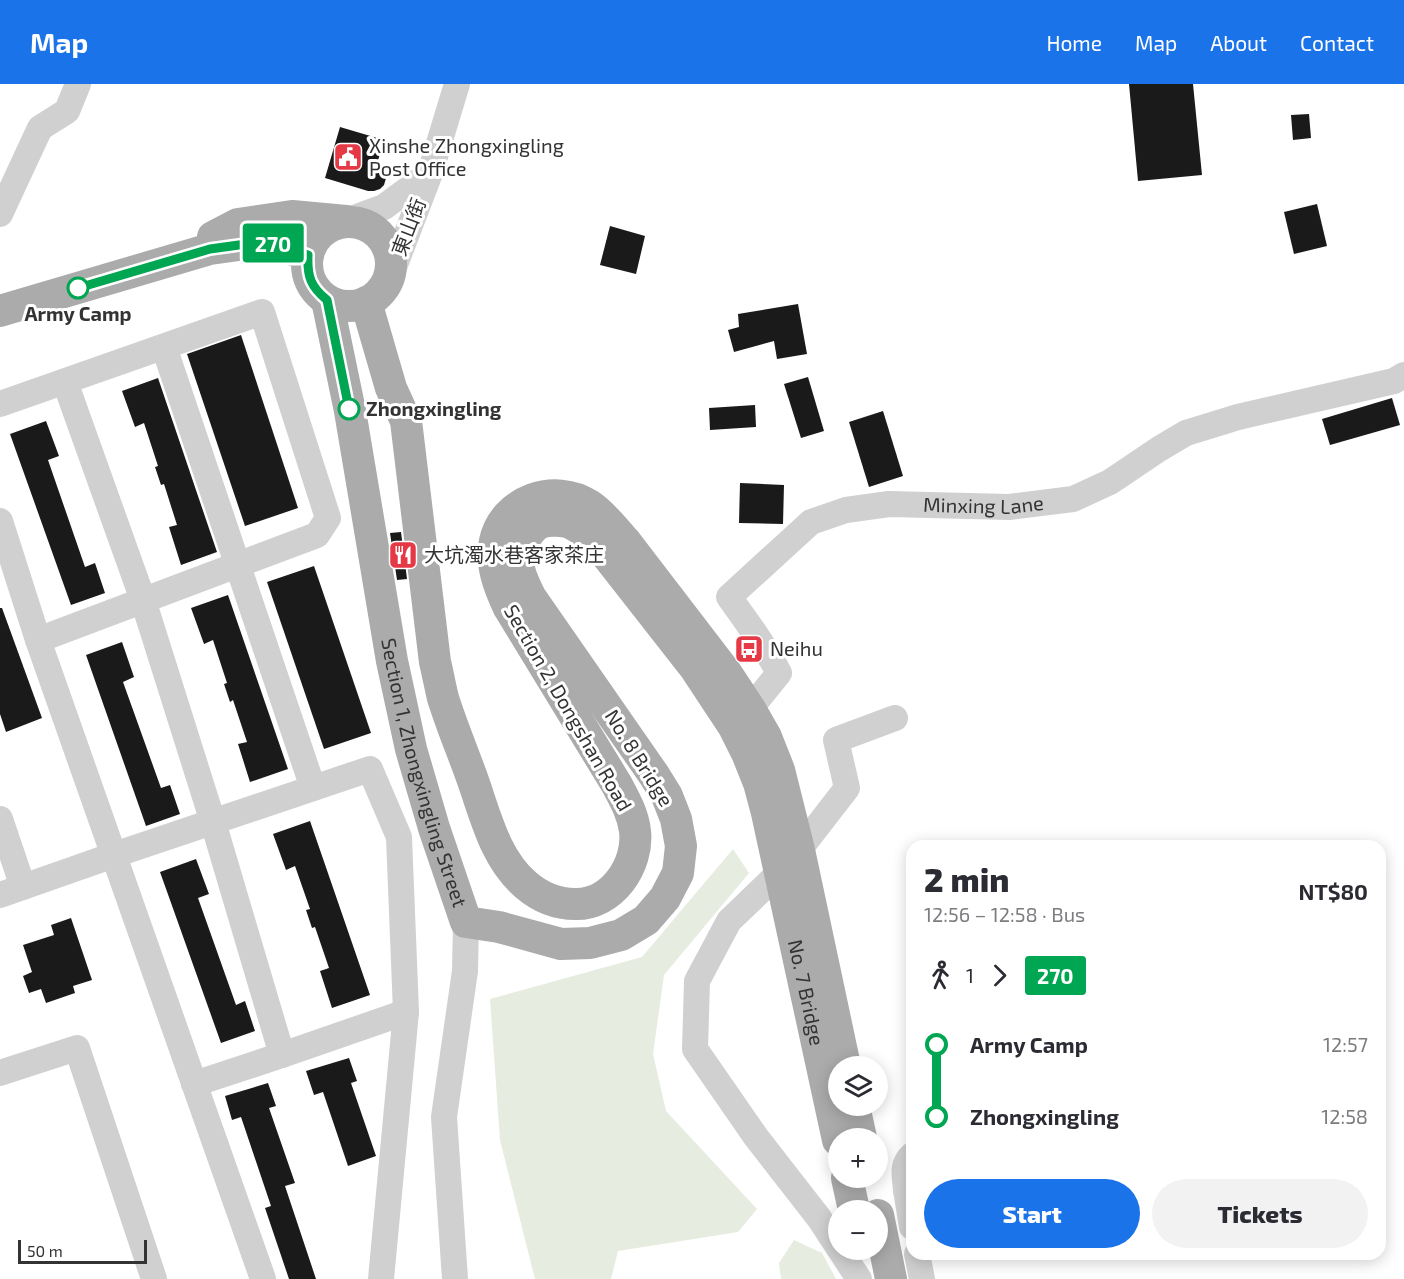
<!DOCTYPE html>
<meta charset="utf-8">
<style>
body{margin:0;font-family:"Exo 2","Noto Sans TC",sans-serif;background:#f2f2f3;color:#2b2b33;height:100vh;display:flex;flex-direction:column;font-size:22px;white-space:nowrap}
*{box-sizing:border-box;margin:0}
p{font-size:20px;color:#7c7c81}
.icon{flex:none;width:33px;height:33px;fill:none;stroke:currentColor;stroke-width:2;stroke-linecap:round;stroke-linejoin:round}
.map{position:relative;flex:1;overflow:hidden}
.sheet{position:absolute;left:906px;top:756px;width:480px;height:420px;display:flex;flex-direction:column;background:#fff;border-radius:18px;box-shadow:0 3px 15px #0003}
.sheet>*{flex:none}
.badge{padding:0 12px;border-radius:4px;font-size:21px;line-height:39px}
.buttons{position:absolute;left:828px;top:972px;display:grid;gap:12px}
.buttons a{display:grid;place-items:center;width:60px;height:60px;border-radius:50%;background:#fff;box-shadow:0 3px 15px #0003;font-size:30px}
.scale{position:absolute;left:18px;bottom:15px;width:129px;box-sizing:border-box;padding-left:6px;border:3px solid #333;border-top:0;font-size:16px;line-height:21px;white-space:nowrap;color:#333;-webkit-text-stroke:4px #fff;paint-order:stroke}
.map>.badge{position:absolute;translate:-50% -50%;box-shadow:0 0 0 3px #fff}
.legs{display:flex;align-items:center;gap:9px;height:66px;padding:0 18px;font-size:20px}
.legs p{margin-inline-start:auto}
.overview{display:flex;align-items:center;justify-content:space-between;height:102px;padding:0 18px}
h1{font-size:33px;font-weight:800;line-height:45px}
.button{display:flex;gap:12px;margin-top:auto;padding:12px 18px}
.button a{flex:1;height:69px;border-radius:36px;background:#1a73e8;color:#fff;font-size:24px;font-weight:800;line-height:69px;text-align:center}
.button a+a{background:#f2f2f3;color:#2b2b33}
ul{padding:0 18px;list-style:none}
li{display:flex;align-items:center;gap:21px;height:72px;font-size:22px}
li i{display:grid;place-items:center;width:9px;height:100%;margin:0 8px;background:currentColor}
li i::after{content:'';width:15px;height:15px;margin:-8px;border:4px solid;border-radius:50%;background:#fff}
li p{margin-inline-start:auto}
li:first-child i{background:linear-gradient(#0000 50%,currentColor 0)}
li:last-child i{background:linear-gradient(currentColor 50%,#0000 0)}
header{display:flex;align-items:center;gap:36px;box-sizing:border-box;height:84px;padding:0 30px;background:#1a73e8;color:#fff}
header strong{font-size:28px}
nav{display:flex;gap:33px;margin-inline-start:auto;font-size:21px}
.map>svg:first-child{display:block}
.green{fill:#e6ecdf}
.building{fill:#1a1a1a}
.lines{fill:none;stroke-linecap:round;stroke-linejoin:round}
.minor{stroke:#d0d0d0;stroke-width:26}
.major{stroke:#ababab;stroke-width:32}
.line-1-casing{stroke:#fff;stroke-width:14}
.line-1{stroke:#00a651;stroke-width:9}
.stop-1-dot{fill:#fff;stroke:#00a651;stroke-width:3}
.labels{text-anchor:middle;stroke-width:6;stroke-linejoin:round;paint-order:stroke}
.poi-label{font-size:20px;fill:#333;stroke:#fff;text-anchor:start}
.street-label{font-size:20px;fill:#333;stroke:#fff}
.stop-label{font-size:20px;font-weight:bold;fill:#333;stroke:#fff}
</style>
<header>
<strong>Map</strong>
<nav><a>Home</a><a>Map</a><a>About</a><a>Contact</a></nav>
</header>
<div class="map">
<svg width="1404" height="1195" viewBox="0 0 1404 1195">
<rect width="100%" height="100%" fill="#fff"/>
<!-- green -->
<g class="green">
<polygon points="733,765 749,789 664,891 653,970 666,1027 757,1125 738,1148 618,1167 611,1195 535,1195 500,1056 490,915 642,873"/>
<polygon points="794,1156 822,1169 836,1195 781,1195 779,1179"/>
</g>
<!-- building -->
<g class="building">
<polygon points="1129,0 1193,0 1202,91 1138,97"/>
<polygon points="1309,30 1311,54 1293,56 1291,31"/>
<polygon points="340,43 384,56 377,80 389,84 384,101 380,105 374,107 368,107 325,94"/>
<polygon points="1317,120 1327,162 1294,170 1284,128"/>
<polygon points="610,142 645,152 636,190 600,181"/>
<polygon points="798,220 807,270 777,275 774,257 734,268 728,246 739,243 738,230"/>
<polygon points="241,251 298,424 245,442 187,270"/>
<polygon points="808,293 824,347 801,354 784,300"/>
<polygon points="158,294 217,468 181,481 169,443 177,441 164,400 161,401 155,383 158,382 144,339 135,343 122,307"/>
<polygon points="1392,314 1400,341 1330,361 1322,335"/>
<polygon points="755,321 756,343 710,346 709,324"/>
<polygon points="883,327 903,392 869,403 849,338"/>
<polygon points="46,337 59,372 48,376 85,483 95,479 105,509 71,521 10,350"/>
<polygon points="740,399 784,401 783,440 739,439"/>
<polygon points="401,448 407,495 397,496 390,449"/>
<polygon points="314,482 371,649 324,665 267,498"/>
<polygon points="228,511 288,685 250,698 238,660 247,658 233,616 230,618 224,600 227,599 213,556 204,560 191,524"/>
<polygon points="0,524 2,524 42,634 6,648 0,630"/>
<polygon points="122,558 134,593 123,598 161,704 170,701 180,730 146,742 86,571"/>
<polygon points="310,737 370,911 332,924 320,887 329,884 315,843 312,844 306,826 310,825 295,782 286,786 273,750"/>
<polygon points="196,775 209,810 198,814 236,921 245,917 255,947 221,959 160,788"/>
<polygon points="71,834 92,896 73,902 75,909 46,919 41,905 29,909 23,892 32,888 23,861 54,851 51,841"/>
<polygon points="349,974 357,997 351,999 376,1072 348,1082 323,1008 314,1011 306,987"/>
<polygon points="268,999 276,1022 269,1024 295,1099 285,1102 316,1195 289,1195 265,1124 271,1122 241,1033 232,1036 225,1012"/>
</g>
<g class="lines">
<!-- minor -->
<g class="minor">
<polyline points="0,130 40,44 67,27 78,0"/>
<polyline points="346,137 384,123 430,89"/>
<polyline points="388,199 430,89 457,0"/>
<polyline points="164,263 313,704"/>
<polyline points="65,298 143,516 213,738 282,971 406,928"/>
<polyline points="0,320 262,228 328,434 317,451 38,556"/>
<polyline points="0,437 38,556 263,1195"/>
<path id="s1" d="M738 638 750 625 779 589C765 562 747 538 729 513L811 438 846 426 889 420 1009 423 1073 415 1110 398 1159 365 1186 349 1238 333 1394 297 1404 291"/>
<polyline points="0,735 23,803"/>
<polyline points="0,811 114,771 370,685 399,753 406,928 381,1195"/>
<polyline points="0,989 77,964 154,1195"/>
<polyline points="194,1000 282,971"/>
<path d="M906 1106C905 1093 901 1081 912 1071"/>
<polyline points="912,1109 906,1106 912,1143"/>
<polyline points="838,1163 819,1134 756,1053 695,965 697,897 729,837 780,788 799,766 847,704 836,656 895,634"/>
<polyline points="840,1166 859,1195"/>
<polyline points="917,1170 922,1195"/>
<polyline points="455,1195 444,1033 465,887 466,838"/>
</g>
<!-- major -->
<g class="major">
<circle cx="349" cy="180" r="42"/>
<polyline points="213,153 238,140 292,132 346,137"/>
<path id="s2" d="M327 216 350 327 392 577 411 665 434 744 466 838 499 843 561 860 590 859 621 851 646 836 665 814 678 789 681 762 676 735 667 712 654 691 531 514C525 502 517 488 518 474 518 463 530 444 540 439 548 436 564 436 572 440 583 445 593 456 601 464L695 584 734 643 747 669 759 699 767 729 838 1056"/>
<path d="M366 218 391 304 406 337 435 578C438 590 440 602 443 614 451 640 462 666 471 691 485 729 494 774 526 801 540 813 556 820 575 820 612 821 639 781 635 747 633 730 625 716 617 701L509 524C499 503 490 480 495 457 504 416 555 399 589 421 603 430 614 445 625 457L727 590 750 625 766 653 779 686 799 766 845 982"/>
<polyline points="0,227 210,165 246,160 272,159 308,171"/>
<polyline points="854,1022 861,1054"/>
<polyline points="847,1094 854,1126"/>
<polyline points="878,1131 891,1195"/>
</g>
</g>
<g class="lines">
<!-- line-1 casing -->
<g class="line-1-casing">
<path id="line-1" d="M78 204 210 165 246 160 272 159 308 171C307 193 311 203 327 216L349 325"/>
</g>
<!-- line-1 -->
<use href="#line-1" class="line-1"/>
</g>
<!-- icons -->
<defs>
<g id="civic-square" transform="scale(1.5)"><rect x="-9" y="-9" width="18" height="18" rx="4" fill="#e63946" stroke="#fff"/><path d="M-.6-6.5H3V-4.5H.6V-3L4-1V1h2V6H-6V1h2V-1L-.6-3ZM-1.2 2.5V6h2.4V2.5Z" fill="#fff"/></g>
<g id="restaurant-square" transform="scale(1.5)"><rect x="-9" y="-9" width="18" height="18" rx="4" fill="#e63946" stroke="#fff"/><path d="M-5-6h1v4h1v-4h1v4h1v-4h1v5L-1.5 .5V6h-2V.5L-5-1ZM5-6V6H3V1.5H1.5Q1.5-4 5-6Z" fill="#fff"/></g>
<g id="bus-square" transform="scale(1.5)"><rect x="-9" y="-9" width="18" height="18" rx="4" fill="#e63946" stroke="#fff"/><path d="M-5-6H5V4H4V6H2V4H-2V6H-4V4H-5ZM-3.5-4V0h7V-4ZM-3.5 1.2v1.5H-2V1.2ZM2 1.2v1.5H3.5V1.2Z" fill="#fff"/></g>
</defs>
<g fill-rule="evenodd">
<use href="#civic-square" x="348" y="73"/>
<use href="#restaurant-square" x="403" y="471"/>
<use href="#bus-square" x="749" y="565"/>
</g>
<!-- markers -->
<g class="stop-1-dot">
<circle cx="78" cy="204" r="10"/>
<circle cx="349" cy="325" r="10"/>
</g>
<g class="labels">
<!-- poi labels -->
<g class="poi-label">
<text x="369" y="69">Xinshe Zhongxingling<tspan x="369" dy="23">Post Office</tspan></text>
<text x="424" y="478">大坑濁水巷客家茶庄</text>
<text x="770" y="572">Neihu</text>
</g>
<!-- street labels -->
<g class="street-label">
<text transform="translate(409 143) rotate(-69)" y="7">東山街</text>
<text dy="7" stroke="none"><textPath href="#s1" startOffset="441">Minxing Lane</textPath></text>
<text transform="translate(568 624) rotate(60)" y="7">Section 2, Dongshan Road</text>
<text transform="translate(639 674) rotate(58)" y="7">No. 8 Bridge</text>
<text dy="7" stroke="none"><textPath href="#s2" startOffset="483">Section 1, Zhongxingling Street</textPath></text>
<text dy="7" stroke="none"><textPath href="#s2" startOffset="1858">No. 7 Bridge</textPath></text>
</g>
<!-- stop labels -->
<g class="stop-label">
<text x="78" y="237">Army Camp</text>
<text x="366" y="332" text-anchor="start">Zhongxingling</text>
</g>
</g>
</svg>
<div class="buttons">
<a><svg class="icon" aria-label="layers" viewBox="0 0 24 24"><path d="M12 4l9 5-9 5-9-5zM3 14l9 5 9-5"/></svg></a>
<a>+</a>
<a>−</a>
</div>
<div class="scale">50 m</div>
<b class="badge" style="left:273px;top:159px;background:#00a651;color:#fff">270</b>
<section class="sheet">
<div class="overview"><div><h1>2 min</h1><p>12:56 – 12:58 · Bus</p></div><b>NT$80</b></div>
<div class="legs"><svg class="icon" aria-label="walk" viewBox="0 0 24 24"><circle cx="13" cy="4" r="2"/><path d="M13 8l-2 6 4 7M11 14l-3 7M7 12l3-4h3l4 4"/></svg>1<svg class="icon" aria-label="forward" viewBox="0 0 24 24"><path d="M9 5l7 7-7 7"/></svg><b class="badge" style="background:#00a651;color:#fff">270</b></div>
<ul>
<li><i style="color:#00a651"></i><b>Army Camp</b><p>12:57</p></li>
<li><i style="color:#00a651"></i><b>Zhongxingling</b><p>12:58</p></li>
</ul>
<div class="button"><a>Start</a><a>Tickets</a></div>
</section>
</div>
